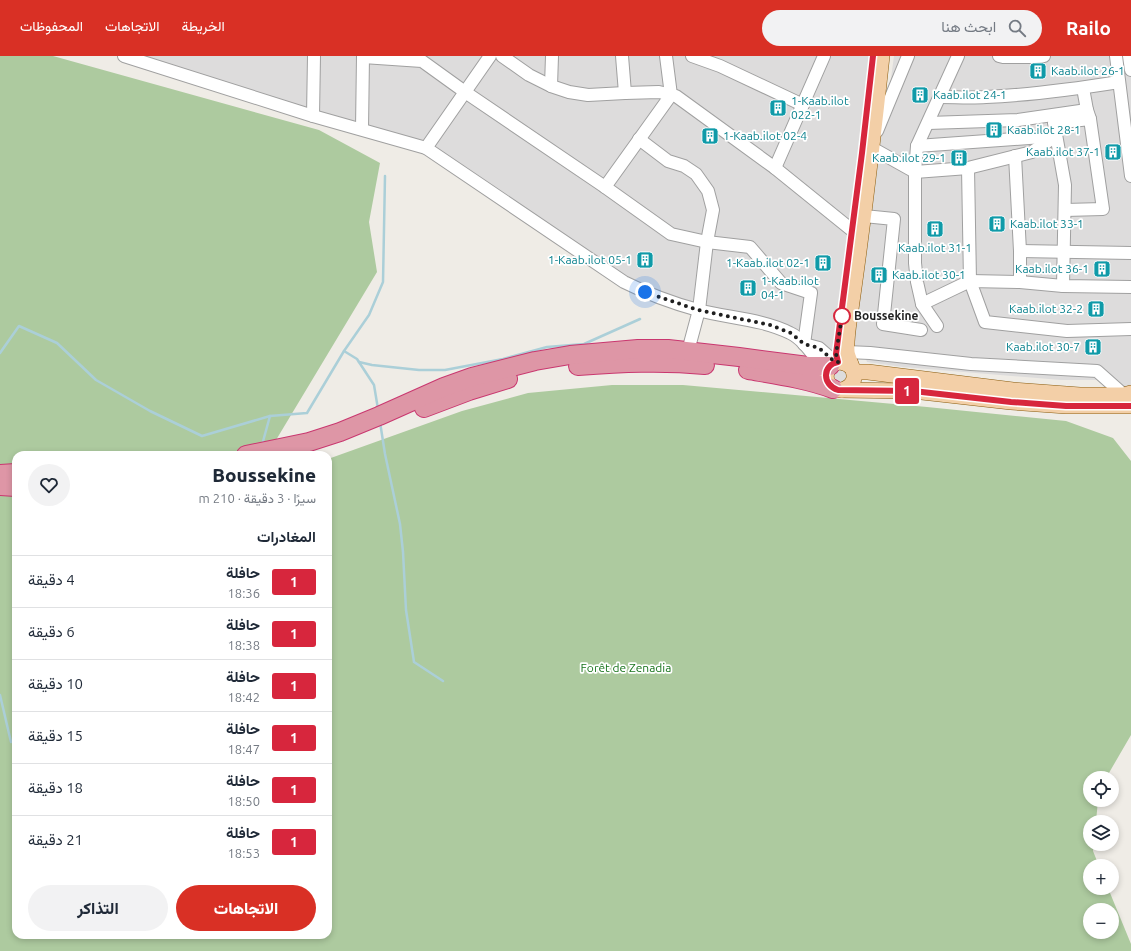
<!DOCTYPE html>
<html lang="ar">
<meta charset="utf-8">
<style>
body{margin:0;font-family:Ubuntu,Vazirmatn,sans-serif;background:#f2f2f3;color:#1f2937;direction:rtl;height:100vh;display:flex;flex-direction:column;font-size:15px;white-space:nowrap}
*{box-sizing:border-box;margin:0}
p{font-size:13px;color:#747a83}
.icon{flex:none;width:22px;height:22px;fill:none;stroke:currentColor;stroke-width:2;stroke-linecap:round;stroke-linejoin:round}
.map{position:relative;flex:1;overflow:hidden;direction:ltr}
.details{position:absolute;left:12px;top:395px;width:320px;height:488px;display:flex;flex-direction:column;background:#fff;border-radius:12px;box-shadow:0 2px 6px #0003;direction:rtl}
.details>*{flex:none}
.badge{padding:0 8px;border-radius:3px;font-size:14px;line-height:26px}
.fabs{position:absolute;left:1083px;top:715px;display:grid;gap:8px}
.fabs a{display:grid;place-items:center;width:36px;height:36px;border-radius:50%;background:#fff;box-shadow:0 2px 6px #0003;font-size:20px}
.you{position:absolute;width:20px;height:20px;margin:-10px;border:3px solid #fff;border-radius:50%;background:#1a73e8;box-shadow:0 0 0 6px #1a73e833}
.map>.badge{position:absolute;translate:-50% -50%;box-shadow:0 0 0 2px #fff}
h2{padding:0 16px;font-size:15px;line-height:36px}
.round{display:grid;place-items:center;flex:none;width:42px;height:42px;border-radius:21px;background:#f2f2f3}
.overview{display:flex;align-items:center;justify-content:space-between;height:68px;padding:0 16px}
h1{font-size:19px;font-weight:800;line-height:30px}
.cta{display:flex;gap:8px;margin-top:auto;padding:8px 16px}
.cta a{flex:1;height:46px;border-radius:24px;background:#d93025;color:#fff;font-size:16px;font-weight:800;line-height:46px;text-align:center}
.cta a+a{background:#f2f2f3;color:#1f2937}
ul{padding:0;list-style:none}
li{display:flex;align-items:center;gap:12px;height:52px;padding:0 16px;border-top:1px solid #e0e1e3}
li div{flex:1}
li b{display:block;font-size:15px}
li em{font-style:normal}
li .badge{min-width:44px;font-weight:700;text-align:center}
header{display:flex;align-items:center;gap:24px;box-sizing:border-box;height:56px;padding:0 20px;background:#d93025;color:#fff}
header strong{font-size:19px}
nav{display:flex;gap:22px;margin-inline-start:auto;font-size:14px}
.search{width:280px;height:36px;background:#f2f2f3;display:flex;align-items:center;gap:10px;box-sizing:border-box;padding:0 14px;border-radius:22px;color:#747a83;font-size:15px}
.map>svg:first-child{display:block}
.residential{fill:#dddcdc}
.forest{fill:#adca9f;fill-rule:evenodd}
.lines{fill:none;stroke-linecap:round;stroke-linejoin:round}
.stream{stroke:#abcfd8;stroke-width:2.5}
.minor-casing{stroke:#a0a0a0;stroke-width:14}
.major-casing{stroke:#8b5d0f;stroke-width:16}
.highway-casing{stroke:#c9376f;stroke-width:20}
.minor{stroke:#fff;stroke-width:12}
.major{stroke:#f3cfa7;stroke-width:15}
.highway{stroke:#de96a6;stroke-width:18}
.line-casing{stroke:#fff;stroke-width:9}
.line{stroke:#d7263d;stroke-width:6}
.walk{stroke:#1f1f1f;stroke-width:4;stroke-dasharray:0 7.2}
.stop-dot{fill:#fff;stroke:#d7263d;stroke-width:2}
.labels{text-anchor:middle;stroke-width:3.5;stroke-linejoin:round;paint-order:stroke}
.culture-label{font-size:12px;fill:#0d838f;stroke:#fff;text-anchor:start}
.stop-label{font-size:12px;font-weight:bold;fill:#1f1f1f;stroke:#fff;text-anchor:start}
.park-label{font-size:12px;fill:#17731b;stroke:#fff}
</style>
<header>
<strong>Railo</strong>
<div class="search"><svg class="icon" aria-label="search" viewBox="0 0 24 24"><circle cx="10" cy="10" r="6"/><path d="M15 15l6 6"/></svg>ابحث هنا</div>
<nav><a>الخريطة</a><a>الاتجاهات</a><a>المحفوظات</a></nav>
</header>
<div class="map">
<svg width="1131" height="895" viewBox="0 0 1131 895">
<rect width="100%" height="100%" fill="#efece6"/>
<!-- residential -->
<g class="residential">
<polygon points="131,0 311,0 310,56"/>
<polygon points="316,0 360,0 359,69 315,58"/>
<polygon points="425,0 489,0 466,34"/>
<polygon points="493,0 497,0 551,32 668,41 604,128 468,35"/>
<polygon points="506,0 549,0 549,26"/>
<polygon points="554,0 619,0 623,34 589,37 554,28"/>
<polygon points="624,0 664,0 669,36 628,34"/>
<polygon points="669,0 685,0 720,12 800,50 774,108 677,38"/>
<polygon points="700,0 821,0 802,46"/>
<polygon points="827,0 873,0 849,169 778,111"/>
<polygon points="894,0 1131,0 1131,333 1124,335 1112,324 1061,324 903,311 867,306 863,294 851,294 876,92 886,59"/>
<polygon points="365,3 421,7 462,36 425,89 364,71"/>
<polygon points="466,39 633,154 704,188 697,247 665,241 646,235 429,91"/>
<polygon points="672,42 849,175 833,296 807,292 813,238 782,225 751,189 714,184 710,134 642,83"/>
<polygon points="640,87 694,120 711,154 705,183 672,176 608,130"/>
<polygon points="709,188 748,194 779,229 808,238 802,289 739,258 702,248"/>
<polygon points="846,312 849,324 837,330 830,317"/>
</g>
<!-- forest -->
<path class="forest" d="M0 0H53L319 74 380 107 369 166 377 216 267 399H16V879H328V403L462 355 528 337 612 329H683L927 351 1066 365 1113 382 1131 405V679L1106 722H1090V744H1098L1096 766H1090V788H1094L1093 795 1099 810H1090V832H1108L1131 888V895H0ZM1090 854H1112V876H1090Z"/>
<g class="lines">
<!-- stream -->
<g class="stream">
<polyline points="344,295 357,303 374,329 378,353"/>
<polyline points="0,297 19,270 57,287 96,324 150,355 202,380 270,360 307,357 344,295 369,259 383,226 385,120"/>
<polyline points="359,306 372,309 419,314 445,314 503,303 547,291 584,288 640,263"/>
<polyline points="380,366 385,398 400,468 403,496 406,554 414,606 443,625"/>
<polyline points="262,389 270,360"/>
<polyline points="0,639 11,686"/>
</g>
<!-- minor casing -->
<g class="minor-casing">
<g id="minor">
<path d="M124 0 313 60 426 92 624 226C648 238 672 247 698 254 728 262 762 263 790 277 803 283 812 298 821 309L825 312"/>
<polyline points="502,0 529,19 551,30 569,36 588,39 625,37 659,36 676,40 775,112 853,175"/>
<polyline points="622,0 625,37"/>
<polyline points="692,0 720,10 803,49"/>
<polyline points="999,0 1003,1 1034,1 1044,0"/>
<polyline points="1116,0 1131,120"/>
<polyline points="1129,0 1131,14"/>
<polyline points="363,1 422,5 465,36 605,131 671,178 707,186 750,191 781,227 811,237 804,288"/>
<polyline points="551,30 552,0"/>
<polyline points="1083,32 1087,54"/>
<path d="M940 41C955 41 971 42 986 41 1031 39 1075 33 1119 26"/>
<polyline points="313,60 314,0"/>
<polyline points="928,67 1018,64 1087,54 1090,63 1054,67 1065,129 1063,230"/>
<polyline points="362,73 363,0"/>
<polyline points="877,75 908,0"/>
<polyline points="639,83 668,105 684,110 696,118 708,135 713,154 707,186 699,254 688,295"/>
<polyline points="917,90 1056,80"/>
<polyline points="426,92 490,0"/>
<polyline points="872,92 915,116 968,112 1032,96 1056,80"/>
<polyline points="1015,100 1020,195 1020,226"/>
<polyline points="775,112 824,0"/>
<polyline points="968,112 970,225 985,266 1067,275 1131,273"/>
<polyline points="605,131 671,39 666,0"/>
<polyline points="1065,154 1103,153 1090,63"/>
<polyline points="864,160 894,163 883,268 921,274"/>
<polyline points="1020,195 1131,197"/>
<polyline points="922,248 970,225 1020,226 1063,230 1131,231"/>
<polyline points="937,270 922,248 917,226 915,207 915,116 917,90 958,0"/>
<polyline points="804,288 819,292 835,306"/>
<polyline points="847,296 870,297 971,308 1097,315 1124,339"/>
</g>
</g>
<!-- major casing -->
<g class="major-casing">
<g id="major">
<path d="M852 312C833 293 813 326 838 334L913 335 1011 346 1066 350H1131"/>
<polyline points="854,316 868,316 1013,334 1080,339 1124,339 1131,337"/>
<path d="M842 334C848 332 853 329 854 322 855 313 848 304 847 296 846 282 849 267 851 253 863 169 873 85 882 0"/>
</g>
</g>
<!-- highway casing -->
<g class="highway-casing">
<g id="highway">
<path d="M578 310C621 307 661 305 705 309"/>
<path d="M748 314C777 319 806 323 833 333"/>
<polyline points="424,352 469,335 508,323"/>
<polyline points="246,399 309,386 340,376 379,360 444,331 472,321 535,305 570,299 638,293 668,293 739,301 808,310 830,310"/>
<polyline points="0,418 16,417"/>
<polyline points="0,430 16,431"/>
</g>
</g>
<!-- minor -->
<use href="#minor" class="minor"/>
<!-- major -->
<use href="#major" class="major"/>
<!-- highway -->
<use href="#highway" class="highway"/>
</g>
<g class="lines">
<!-- line casing -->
<g class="line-casing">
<path id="line" d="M873 0 862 97 836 298 838 306C822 309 822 329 838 334L913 335 1011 346 1066 350H1131"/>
</g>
<!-- line -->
<use href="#line" class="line"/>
<!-- walk -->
<polyline class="walk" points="645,236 698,254 770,269 791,277 804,288 819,292 835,306 838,306 836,298 842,260"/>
</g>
<!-- icons -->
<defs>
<g id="building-square" transform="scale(0.9)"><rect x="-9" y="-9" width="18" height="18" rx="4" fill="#0f9aa8" stroke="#fff"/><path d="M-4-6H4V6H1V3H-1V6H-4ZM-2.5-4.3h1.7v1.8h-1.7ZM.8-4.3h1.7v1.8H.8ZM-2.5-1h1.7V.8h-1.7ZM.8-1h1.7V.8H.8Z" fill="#fff"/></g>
</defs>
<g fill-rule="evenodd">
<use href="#building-square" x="1038" y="15"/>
<use href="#building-square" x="920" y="39"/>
<use href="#building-square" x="778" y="52"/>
<use href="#building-square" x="994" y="74"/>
<use href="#building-square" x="710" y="80"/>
<use href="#building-square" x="1113" y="96"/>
<use href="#building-square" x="959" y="102"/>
<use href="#building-square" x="997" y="168"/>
<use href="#building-square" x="935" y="173"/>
<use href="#building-square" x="645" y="204"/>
<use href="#building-square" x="823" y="207"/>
<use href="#building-square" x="1102" y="213"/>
<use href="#building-square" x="879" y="219"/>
<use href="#building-square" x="748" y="232"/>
<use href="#building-square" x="1096" y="253"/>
<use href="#building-square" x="1093" y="291"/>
</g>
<!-- markers -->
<circle class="stop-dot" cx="842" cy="260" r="8"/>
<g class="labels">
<!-- culture labels -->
<g class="culture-label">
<text x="1051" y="19">Kaab.ilot 26-1</text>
<text x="933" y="43">Kaab.ilot 24-1</text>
<text x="791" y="49">1-Kaab.ilot<tspan x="791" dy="14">022-1</tspan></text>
<text x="1007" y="78">Kaab.ilot 28-1</text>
<text x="723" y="84">1-Kaab.ilot 02-4</text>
<text x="1100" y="100" text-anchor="end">Kaab.ilot 37-1</text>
<text x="946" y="106" text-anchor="end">Kaab.ilot 29-1</text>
<text x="1010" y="172">Kaab.ilot 33-1</text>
<text x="935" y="196" text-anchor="middle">Kaab.ilot 31-1</text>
<text x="632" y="208" text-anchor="end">1-Kaab.ilot 05-1</text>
<text x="810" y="211" text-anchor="end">1-Kaab.ilot 02-1</text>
<text x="1089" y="217" text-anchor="end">Kaab.ilot 36-1</text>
<text x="892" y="223">Kaab.ilot 30-1</text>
<text x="761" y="229">1-Kaab.ilot<tspan x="761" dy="14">04-1</tspan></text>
<text x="1083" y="257" text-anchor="end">Kaab.ilot 32-2</text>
<text x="1080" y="295" text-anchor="end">Kaab.ilot 30-7</text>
</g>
<!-- stop labels -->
<g class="stop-label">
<text x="854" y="264">Boussekine</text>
</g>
<!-- park labels -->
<g class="park-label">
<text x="626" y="616">Forêt de Zenadia</text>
</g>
</g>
</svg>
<div class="fabs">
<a><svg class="icon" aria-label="locate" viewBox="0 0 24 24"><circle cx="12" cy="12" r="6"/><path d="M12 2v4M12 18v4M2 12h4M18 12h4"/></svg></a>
<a><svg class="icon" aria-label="layers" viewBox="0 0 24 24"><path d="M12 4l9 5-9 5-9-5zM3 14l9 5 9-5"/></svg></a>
<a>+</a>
<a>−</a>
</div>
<div class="you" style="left:645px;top:236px"></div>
<b class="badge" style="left:907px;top:335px;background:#d7263d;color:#fff">1</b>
<section class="details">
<div class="overview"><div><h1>Boussekine</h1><p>سيرًا · 3 دقيقة · 210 m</p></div><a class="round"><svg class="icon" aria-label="heart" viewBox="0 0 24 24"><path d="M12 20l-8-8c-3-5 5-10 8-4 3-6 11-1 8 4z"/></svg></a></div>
<h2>المغادرات</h2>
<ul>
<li><span class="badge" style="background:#d7263d;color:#fff">1</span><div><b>حافلة</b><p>18:36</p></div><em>4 دقيقة</em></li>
<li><span class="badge" style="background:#d7263d;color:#fff">1</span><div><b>حافلة</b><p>18:38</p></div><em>6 دقيقة</em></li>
<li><span class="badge" style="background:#d7263d;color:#fff">1</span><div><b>حافلة</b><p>18:42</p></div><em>10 دقيقة</em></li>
<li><span class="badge" style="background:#d7263d;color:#fff">1</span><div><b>حافلة</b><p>18:47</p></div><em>15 دقيقة</em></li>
<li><span class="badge" style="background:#d7263d;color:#fff">1</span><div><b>حافلة</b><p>18:50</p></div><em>18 دقيقة</em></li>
<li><span class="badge" style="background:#d7263d;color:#fff">1</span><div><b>حافلة</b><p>18:53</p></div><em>21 دقيقة</em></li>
</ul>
<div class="cta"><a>الاتجاهات</a><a>التذاكر</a></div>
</section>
</div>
